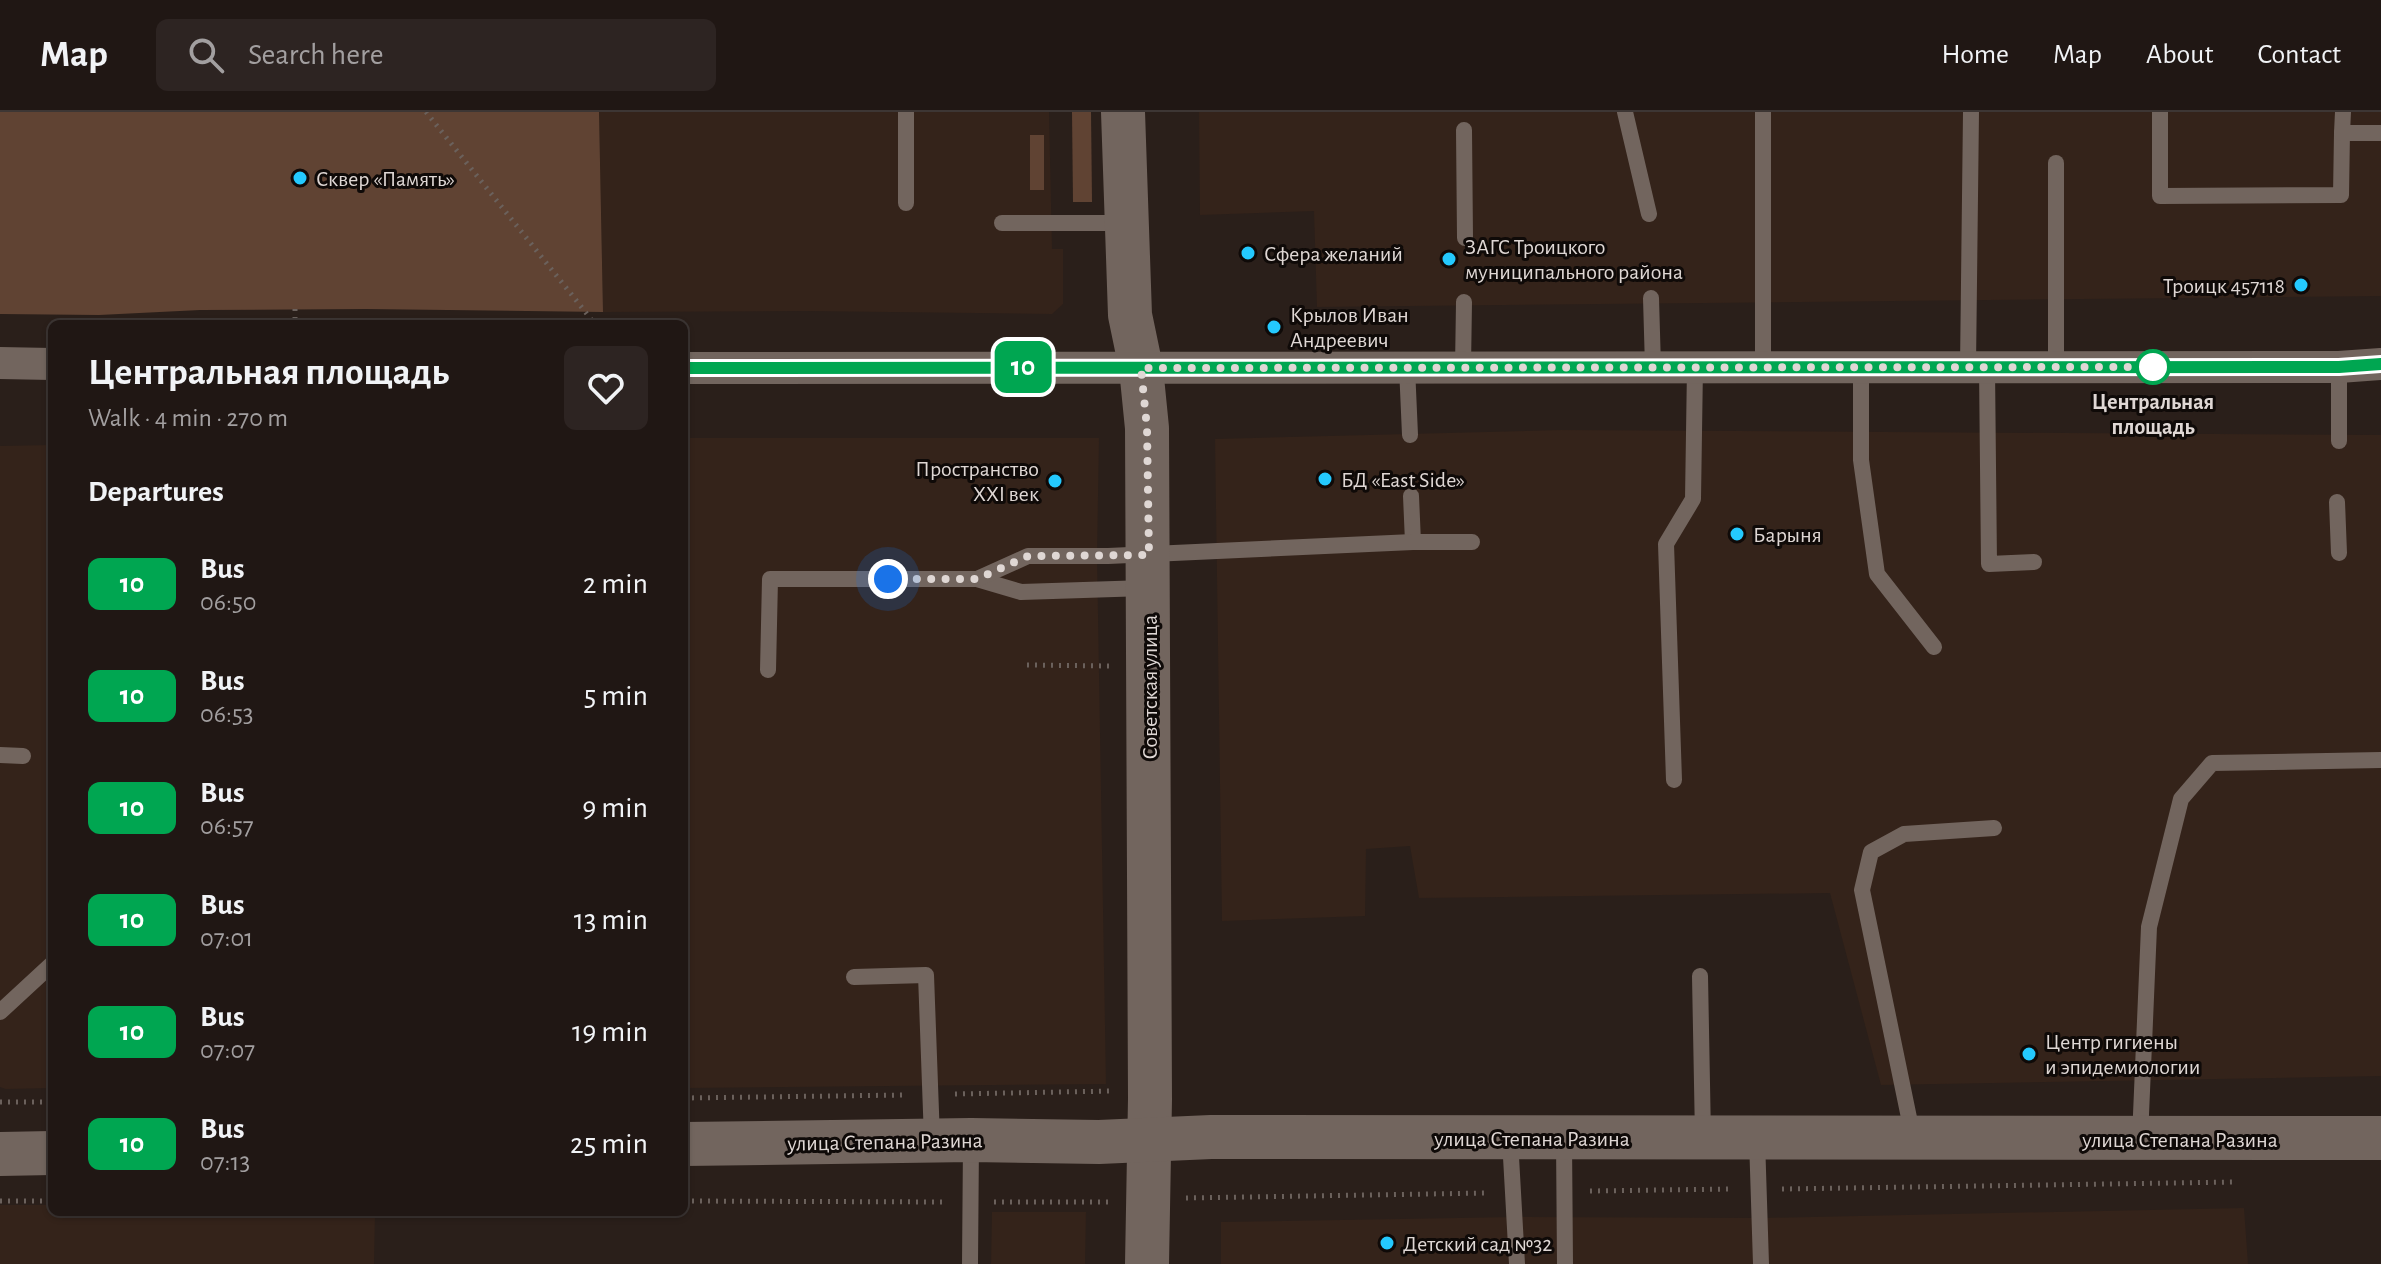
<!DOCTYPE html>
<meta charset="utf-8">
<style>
body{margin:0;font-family:"Alegreya Sans",sans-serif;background:#2d2422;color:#f1f3f6;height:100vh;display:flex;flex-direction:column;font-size:30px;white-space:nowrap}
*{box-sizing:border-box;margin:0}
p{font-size:26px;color:#a29fa0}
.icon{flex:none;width:44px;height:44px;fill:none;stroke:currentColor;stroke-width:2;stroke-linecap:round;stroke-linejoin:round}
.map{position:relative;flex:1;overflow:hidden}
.sheet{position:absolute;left:48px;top:208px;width:640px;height:896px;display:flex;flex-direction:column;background:#201714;border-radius:12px;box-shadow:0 2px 6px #0004,0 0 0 2px #3d3634}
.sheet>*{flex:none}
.badge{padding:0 16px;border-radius:12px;font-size:28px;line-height:52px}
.you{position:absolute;width:40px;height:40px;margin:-20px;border:6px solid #fff;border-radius:50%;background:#1a73e8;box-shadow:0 0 0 12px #1a73e833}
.map>.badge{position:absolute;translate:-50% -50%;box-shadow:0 0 0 4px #fff}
h2{padding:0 40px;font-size:30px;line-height:72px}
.round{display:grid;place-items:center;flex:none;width:84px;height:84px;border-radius:12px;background:#2d2422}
.summary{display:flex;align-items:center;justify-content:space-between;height:136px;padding:0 40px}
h1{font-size:38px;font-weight:700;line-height:60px}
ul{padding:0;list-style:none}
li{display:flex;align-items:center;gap:24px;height:112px;padding:0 40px}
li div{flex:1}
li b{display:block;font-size:30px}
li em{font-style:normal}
li .badge{min-width:88px;font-weight:700;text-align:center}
header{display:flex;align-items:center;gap:48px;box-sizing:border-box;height:112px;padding:0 40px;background:#201714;border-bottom:2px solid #3d3634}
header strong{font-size:38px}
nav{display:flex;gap:44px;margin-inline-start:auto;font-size:28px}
.search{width:560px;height:72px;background:#2d2422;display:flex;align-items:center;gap:20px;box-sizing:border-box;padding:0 28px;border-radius:12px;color:#a29fa0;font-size:30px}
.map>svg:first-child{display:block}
.built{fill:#34231a}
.green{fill:#604333}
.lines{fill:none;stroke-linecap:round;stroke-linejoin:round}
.path{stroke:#6b615c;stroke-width:5;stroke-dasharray:2 6;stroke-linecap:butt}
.lane{stroke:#72655e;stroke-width:16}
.street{stroke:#72655e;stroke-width:32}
.secondary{stroke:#72655e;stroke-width:44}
.line-casing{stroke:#fff;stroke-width:18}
.line{stroke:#00a651;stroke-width:12}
.walk{stroke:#dfd7d4;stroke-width:8;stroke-dasharray:0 14.4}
.poi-dot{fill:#24c9fe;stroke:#0f0a08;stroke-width:3}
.stop-dot{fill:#fff;stroke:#00a651;stroke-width:4}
.labels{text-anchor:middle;stroke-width:6;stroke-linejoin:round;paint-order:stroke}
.poi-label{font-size:22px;fill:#dfd7d4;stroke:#0f0a08;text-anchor:start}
.stop-label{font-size:22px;font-weight:bold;fill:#dfd7d4;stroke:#0f0a08}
.street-label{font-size:22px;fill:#dfd7d4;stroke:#0f0a08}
</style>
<header>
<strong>Map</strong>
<div class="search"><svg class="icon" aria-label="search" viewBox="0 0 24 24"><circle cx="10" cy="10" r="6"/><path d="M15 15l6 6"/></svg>Search here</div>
<nav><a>Home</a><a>Map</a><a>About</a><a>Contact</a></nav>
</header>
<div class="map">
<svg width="2381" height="1152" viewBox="0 0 2381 1152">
<rect width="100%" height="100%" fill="#2a1f1a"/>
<!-- built -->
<g class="built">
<polygon points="599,0 1049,0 1052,137 1063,137 1063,192 1052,202 806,199 603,200"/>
<polygon points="1199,0 2381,0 2381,184 1317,195 1314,99 1200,103"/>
<polygon points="1561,318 2381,323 2381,964 1881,973 1830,781 1419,786 1410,734 1366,737 1365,804 1222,809 1215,327"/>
<polygon points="684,326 1099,326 1097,444 1106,972 684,976"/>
<polygon points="52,333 52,976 6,977 0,975 0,334"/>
<polygon points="0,1093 52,1093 52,1100 375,1100 374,1152 0,1152"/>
<polygon points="2244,1096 2248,1152 1221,1152 1221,1110 1515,1105 1760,1106"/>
<polygon points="992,1100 1086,1100 1085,1152 991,1152"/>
</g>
<!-- green -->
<g class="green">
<polygon points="0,0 599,0 603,200 366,197 200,198 99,203 0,202"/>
<polygon points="1072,0 1091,0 1092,90 1073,90"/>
<rect x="1030" y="23" width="14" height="55"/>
</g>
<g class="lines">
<!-- path -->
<g class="path">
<polyline points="426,0 591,207"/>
<polyline points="295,197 295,212"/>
<polyline points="1027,553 1110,554"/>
<polyline points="955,982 1113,979"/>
<polyline points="684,986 905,983"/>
<polyline points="0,990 52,990"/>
<polyline points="1782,1077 2236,1070"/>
<polyline points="1590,1079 1732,1077"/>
<polyline points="1186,1086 1488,1081"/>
<polyline points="0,1089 52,1089"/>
<polyline points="684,1089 944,1090"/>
<polyline points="994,1090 1108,1090"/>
</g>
<!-- lane -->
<g class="lane">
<polyline points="906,0 906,91"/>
<polyline points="1625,0 1649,102"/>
<polyline points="1763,0 1763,255"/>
<polyline points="2160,0 2160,84 2341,83 2342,21"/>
<polyline points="2343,0 2342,21 2381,21"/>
<polyline points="1464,18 1465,126"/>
<polyline points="2056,51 2056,255"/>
<polyline points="1002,111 1125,111"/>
<polyline points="1651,186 1653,255"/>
<polyline points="1407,255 1410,323"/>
<polyline points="1463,255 1464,190"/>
<polyline points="1861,255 1861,348 1877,462 1934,535"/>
<polyline points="1968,255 1971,0"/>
<polyline points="2339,255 2339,329"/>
<polyline points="1987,256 1989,452 2034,450"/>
<polyline points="1411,384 1413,430"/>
<polyline points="2337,390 2339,441"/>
<polyline points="977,467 1021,480 1146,476"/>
<polyline points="768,558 770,467 977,467 1028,444 1108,444 1413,430 1472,430"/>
<polyline points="0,643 23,644"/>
<polyline points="1674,668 1666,432 1693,387 1695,255"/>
<polyline points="1700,864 1703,1025"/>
<polyline points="854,865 926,863 932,1027"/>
<polyline points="0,900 52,852"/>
<polyline points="1913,1025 1862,778 1871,740 1904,722 1994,716"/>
<polyline points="2140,1026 2149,815 2181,687 2212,651 2381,648"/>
<polyline points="1510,1027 1517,1152"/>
<polyline points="1757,1027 1761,1152"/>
<polyline points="1564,1028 1565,1152"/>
<polyline points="970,1152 971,1030"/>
</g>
<!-- street -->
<g class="street">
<polyline points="0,251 52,252"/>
<polyline points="684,256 2339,255 2381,252"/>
</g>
<!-- secondary -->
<g class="secondary">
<polyline points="1123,0 1130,203 1141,256 1147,316 1150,987 1147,1152"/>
<polyline points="684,1032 971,1028 1099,1030 1211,1025 2381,1026"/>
<polyline points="0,1042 52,1041"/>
</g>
</g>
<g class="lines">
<!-- line casing -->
<g class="line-casing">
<polyline id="line" points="684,256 2339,255 2381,252"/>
</g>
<!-- line -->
<use href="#line" class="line"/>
<!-- walk -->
<polyline class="walk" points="888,467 977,467 1028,444 1149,443 1147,316 1141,256 2153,255"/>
</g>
<!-- markers -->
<g class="poi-dot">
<circle cx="300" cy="66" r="8"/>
<circle cx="1248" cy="141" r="8"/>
<circle cx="1449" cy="147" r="8"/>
<circle cx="2301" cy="173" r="8"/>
<circle cx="1274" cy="215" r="8"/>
<circle cx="1325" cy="367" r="8"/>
<circle cx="1055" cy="369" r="8"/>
<circle cx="1737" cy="422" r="8"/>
<circle cx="2029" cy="942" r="8"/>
<circle cx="1387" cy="1131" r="8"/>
</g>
<circle class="stop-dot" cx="2153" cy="255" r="16"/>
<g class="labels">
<!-- poi labels -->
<g class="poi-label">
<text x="316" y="74">Сквер «Память»</text>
<text x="1465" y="142">ЗАГС Троицкого<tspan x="1465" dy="25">муниципального района</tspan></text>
<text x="1264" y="149">Сфера желаний</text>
<text x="2285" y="181" text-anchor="end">Троицк 457118</text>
<text x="1290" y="210">Крылов Иван<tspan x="1290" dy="25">Андреевич</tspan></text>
<text x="1039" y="364" text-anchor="end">Пространство<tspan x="1039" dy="25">XXI век</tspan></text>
<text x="1341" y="375">БД «East Side»</text>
<text x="1753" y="430">Барыня</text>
<text x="2045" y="937">Центр гигиены<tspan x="2045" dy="25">и эпидемиологии</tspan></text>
<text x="1403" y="1139">Детский сад №32</text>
</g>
<!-- stop labels -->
<g class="stop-label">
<text x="2153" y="297">Центральная<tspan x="2153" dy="25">площадь</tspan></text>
</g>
<!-- street labels -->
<g class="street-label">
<text transform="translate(1149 575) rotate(-90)" y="8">Советская улица</text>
<text x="1532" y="1034">улица Степана Разина</text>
<text x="2180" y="1035">улица Степана Разина</text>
<text transform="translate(885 1029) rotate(-1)" y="8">улица Степана Разина</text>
</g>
</g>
</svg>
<div class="you" style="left:888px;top:467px"></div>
<b class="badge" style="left:1023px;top:255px;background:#00a651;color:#fff">10</b>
<section class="sheet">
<div class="summary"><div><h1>Центральная площадь</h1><p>Walk · 4 min · 270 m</p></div><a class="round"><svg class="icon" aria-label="heart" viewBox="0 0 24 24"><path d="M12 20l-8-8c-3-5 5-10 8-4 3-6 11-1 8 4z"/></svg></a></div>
<h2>Departures</h2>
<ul>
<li><span class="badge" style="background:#00a651;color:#fff">10</span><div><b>Bus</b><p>06:50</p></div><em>2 min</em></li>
<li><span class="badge" style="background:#00a651;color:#fff">10</span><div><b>Bus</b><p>06:53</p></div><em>5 min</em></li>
<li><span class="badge" style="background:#00a651;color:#fff">10</span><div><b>Bus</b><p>06:57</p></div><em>9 min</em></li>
<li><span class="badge" style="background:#00a651;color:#fff">10</span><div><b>Bus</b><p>07:01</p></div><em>13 min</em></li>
<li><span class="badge" style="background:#00a651;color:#fff">10</span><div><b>Bus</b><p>07:07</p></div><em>19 min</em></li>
<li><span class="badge" style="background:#00a651;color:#fff">10</span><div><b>Bus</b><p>07:13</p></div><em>25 min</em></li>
</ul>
</section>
</div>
